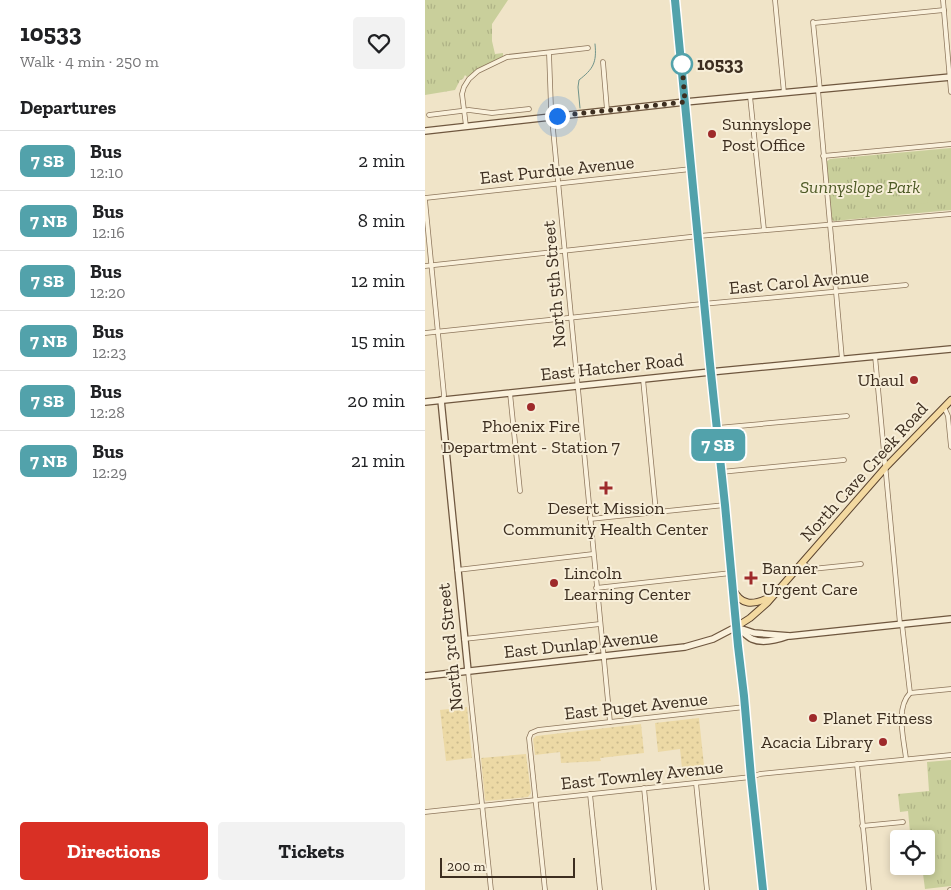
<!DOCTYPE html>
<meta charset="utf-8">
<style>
body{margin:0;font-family:"Zilla Slab",serif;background:#f2f2f2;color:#202124;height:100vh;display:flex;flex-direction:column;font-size:19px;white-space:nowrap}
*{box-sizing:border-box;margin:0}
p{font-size:16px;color:#757577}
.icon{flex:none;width:28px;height:28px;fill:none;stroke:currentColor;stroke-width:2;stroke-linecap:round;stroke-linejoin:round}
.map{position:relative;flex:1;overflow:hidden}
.details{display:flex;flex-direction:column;background:#fff;width:425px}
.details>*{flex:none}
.badge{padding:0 10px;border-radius:8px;font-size:18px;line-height:32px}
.buttons{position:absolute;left:465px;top:830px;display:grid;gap:10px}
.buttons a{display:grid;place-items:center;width:45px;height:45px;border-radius:5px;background:#fff;box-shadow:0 2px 8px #0003;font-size:25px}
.scale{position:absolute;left:15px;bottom:12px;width:135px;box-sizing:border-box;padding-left:5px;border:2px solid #3d2e20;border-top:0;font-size:14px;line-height:18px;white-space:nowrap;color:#3d2e20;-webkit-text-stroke:4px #f7eed8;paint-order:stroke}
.you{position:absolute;width:25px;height:25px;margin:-12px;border:4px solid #fff;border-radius:50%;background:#1a73e8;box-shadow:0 0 0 8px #1a73e833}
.map>.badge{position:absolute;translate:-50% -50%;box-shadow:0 0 0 2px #fff}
h2{padding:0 20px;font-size:19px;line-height:45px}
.round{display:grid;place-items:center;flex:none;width:52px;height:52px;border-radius:5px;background:#f2f2f2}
.summary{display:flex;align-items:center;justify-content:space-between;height:85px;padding:0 20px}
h1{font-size:24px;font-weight:800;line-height:38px}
.button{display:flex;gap:10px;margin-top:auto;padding:10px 20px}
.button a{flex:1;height:58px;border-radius:5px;background:#d93025;color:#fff;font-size:20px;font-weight:800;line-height:58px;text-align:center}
.button a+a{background:#f2f2f2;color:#202124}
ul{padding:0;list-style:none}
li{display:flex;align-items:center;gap:15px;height:60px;padding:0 20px;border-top:1px solid #e0e0e0}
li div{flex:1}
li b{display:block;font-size:19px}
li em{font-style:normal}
li .badge{min-width:55px;font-weight:700;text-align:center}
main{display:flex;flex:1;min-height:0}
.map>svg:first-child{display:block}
.grass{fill:url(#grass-tufts)}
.sand{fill:url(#sand-dots)}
.garden{fill:#c9cf9b}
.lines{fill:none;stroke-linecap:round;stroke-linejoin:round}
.stream{stroke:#6f938a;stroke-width:1}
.street-casing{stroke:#8d765c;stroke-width:5.5}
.secondary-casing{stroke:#6f573f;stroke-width:8}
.primary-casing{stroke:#5b4430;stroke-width:8}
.street{stroke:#faf1dc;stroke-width:4}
.secondary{stroke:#faf1dc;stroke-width:5.5}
.primary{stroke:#f3d9a0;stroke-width:6}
.line-casing{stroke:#fff;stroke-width:11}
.line{stroke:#52a2ab;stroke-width:8}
.walk{stroke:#3d2e20;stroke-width:5;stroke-dasharray:0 9}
.stop-dot{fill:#fff;stroke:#52a2ab;stroke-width:2.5}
.poi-dot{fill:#9e2a2b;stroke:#f7eed8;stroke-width:2}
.labels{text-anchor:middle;stroke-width:4;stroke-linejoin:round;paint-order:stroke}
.stop-label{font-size:18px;font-weight:bold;fill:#3d2e20;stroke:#f7eed8;text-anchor:start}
.poi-label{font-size:18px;fill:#3d2e20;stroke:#f7eed8;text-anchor:start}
.street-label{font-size:18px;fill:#3d2e20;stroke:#f7eed8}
.park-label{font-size:18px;font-style:italic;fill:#4d5a26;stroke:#f7eed8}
</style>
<main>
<section class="details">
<div class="summary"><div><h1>10533</h1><p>Walk · 4 min · 250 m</p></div><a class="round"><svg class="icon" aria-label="heart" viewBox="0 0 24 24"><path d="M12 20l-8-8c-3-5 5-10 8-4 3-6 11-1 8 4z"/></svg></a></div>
<h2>Departures</h2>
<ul>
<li><span class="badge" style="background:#52a2ab;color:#fff">7 SB</span><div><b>Bus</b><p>12:10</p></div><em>2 min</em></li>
<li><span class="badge" style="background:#52a2ab;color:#fff">7 NB</span><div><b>Bus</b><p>12:16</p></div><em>8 min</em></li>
<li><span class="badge" style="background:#52a2ab;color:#fff">7 SB</span><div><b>Bus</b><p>12:20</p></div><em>12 min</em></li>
<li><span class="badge" style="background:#52a2ab;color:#fff">7 NB</span><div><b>Bus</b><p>12:23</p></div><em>15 min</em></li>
<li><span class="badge" style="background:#52a2ab;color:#fff">7 SB</span><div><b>Bus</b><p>12:28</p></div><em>20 min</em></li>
<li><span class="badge" style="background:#52a2ab;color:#fff">7 NB</span><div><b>Bus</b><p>12:29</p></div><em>21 min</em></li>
</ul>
<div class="button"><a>Directions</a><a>Tickets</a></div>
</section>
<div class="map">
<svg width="526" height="890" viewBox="0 0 526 890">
<defs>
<pattern id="grass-tufts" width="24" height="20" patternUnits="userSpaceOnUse" patternTransform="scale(1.25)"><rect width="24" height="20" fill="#c9cf9b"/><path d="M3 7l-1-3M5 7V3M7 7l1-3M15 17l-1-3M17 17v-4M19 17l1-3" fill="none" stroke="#aeb285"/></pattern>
<pattern id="sand-dots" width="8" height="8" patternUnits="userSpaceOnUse" patternTransform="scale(1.25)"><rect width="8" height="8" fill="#ecd9a5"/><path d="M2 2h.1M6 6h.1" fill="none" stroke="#cbbb8e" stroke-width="1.8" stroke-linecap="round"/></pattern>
</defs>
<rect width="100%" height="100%" fill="#f0e4c8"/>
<!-- grass -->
<g class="grass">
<polygon points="0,0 83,0 67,24 67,41 70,54 78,53 78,56 42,77 40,75 38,79 35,80 30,90 0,95"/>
<polygon points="526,148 526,210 409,221 407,220 401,162 405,159"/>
<polygon points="526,760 526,886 500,889 497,866 501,866 501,839 474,839 474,857 470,858 468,834 485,832 483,811 475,812 473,794 504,791 502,762"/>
</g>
<!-- sand -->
<g class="sand">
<polygon points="42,707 47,758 21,761 15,710"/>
<polygon points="274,718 280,775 258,778 255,749 233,752 230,723"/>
<polygon points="216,724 219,753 175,758 176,761 136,763 135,752 110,755 108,739 111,736"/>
<polygon points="101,754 106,793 103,797 61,801 60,800 56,758"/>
</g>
<!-- garden -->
<polygon class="garden" points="501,184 503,203 492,204 490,185"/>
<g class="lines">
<!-- stream -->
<path class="stream" d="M155 108 153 87 154 80C168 69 172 63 170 44"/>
<!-- street casing -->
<g class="street-casing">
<g id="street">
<polyline points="350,0 359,93"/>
<polyline points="518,0 526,92"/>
<polyline points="388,22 395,90"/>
<polyline points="389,23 519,10"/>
<polyline points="124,53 126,108 185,722"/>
<polyline points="178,62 182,110"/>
<polyline points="393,90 417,359"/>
<polyline points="325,96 339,230"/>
<polyline points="4,115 44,110 67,113 104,109"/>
<polyline points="41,126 37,94 39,87 44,79 53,71 82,57 163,48"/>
<polyline points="398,156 526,144"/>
<polyline points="0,198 266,169"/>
<polyline points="0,200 19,395 18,400"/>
<polyline points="0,266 274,236 526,214"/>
<polyline points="0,333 267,305 481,285"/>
<polyline points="450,356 475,624"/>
<polyline points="218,379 231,512"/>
<polyline points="85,393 95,491"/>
<polyline points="519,407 523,416 526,447"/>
<polyline points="292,428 422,416"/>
<polyline points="296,472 419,460"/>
<polyline points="165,519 300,505"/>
<polyline points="377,563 387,569 436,564"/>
<polyline points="32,570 168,554"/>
<polyline points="171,588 306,573"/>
<path d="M477 624 485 693C470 709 479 739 481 759"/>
<polyline points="39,639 175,624"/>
<polyline points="43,671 66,890"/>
<polyline points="485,693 526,689"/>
<polyline points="432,764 444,890"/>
<polyline points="271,783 282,890"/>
<polyline points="219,788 229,890"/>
<polyline points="165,794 175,890"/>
<polyline points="0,812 326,777 335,774 526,755"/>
<polyline points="437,826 478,822"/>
<polyline points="120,890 104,738 106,733 113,730 320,707"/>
<polyline points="525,890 526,890"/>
</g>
</g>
<!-- secondary casing -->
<g class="secondary-casing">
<g id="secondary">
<polyline points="0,131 260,102 526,77"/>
<polyline points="16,400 43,671"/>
<polyline points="0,402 295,371 526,349"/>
<path d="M314 629C318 632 323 637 327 639 338 644 352 640 363 636"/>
<polyline points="0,676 260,647 288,639 311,627 329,633 365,636 526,619"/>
</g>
</g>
<!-- primary casing -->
<g class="primary-casing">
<g id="primary">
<polyline points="250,0 285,364 300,505 313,646 319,698 326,777 338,890"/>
<path d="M308 589C316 606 328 605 343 598"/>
<polyline points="311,627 325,618 342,603 460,468 526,400"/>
</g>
</g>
<!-- street -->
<use href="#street" class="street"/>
<!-- secondary -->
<use href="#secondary" class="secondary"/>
<!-- primary -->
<use href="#primary" class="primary"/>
</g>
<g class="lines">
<!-- line casing -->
<g class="line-casing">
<polyline id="line" points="250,0 285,364 300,505 313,646 319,696 326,777 338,890"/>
</g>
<!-- line -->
<use href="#line" class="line"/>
<!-- walk -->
<polyline class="walk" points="132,116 260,102 257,64"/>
</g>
<!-- markers -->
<circle class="stop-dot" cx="257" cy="64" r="10"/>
<g class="poi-dot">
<circle cx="287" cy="134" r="5"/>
<circle cx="489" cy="380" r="5"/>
<circle cx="106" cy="407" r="5"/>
<path d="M178.5 480.5h5v5h5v5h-5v5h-5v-5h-5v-5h5z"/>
<path d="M323.5 570.5h5v5h5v5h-5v5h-5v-5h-5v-5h5z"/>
<circle cx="129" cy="583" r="5"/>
<circle cx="388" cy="718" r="5"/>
<circle cx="458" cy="742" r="5"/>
</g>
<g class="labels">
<!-- stop labels -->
<g class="stop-label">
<text x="272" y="70">10533</text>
</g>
<!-- poi labels -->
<g class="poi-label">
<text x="297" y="130">Sunnyslope<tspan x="297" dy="21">Post Office</tspan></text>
<text x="479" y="386" text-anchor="end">Uhaul</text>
<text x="106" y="432" text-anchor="middle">Phoenix Fire<tspan x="106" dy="21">Department - Station 7</tspan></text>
<text x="181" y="514" text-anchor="middle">Desert Mission<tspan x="181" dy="21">Community Health Center</tspan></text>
<text x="337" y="574">Banner<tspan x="337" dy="21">Urgent Care</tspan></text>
<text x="139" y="579">Lincoln<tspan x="139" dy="21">Learning Center</tspan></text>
<text x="398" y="724">Planet Fitness</text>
<text x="448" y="748" text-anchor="end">Acacia Library</text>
</g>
<!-- street labels -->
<g class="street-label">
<text transform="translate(132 170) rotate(-6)" y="6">East Purdue Avenue</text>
<text transform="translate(374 282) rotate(-5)" y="6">East Carol Avenue</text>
<text transform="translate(129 284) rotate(-95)" y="6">North 5th Street</text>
<text transform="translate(187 367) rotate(-6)" y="6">East Hatcher Road</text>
<text transform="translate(439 472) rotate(-48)" y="6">North Cave Creek Road</text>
<text transform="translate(156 644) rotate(-6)" y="6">East Dunlap Avenue</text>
<text transform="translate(25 647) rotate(-96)" y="6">North 3rd Street</text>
<text transform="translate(211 706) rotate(-6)" y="6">East Puget Avenue</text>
<text transform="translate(217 775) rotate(-6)" y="6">East Townley Avenue</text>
</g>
<!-- park labels -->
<g class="park-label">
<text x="435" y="193">Sunnyslope Park</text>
</g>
</g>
</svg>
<div class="buttons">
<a><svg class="icon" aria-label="locate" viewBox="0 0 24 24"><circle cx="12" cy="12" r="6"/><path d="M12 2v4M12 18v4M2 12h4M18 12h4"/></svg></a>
</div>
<div class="scale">200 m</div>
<div class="you" style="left:132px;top:116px"></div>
<b class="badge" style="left:293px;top:445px;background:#52a2ab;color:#fff">7 SB</b>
</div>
</main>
